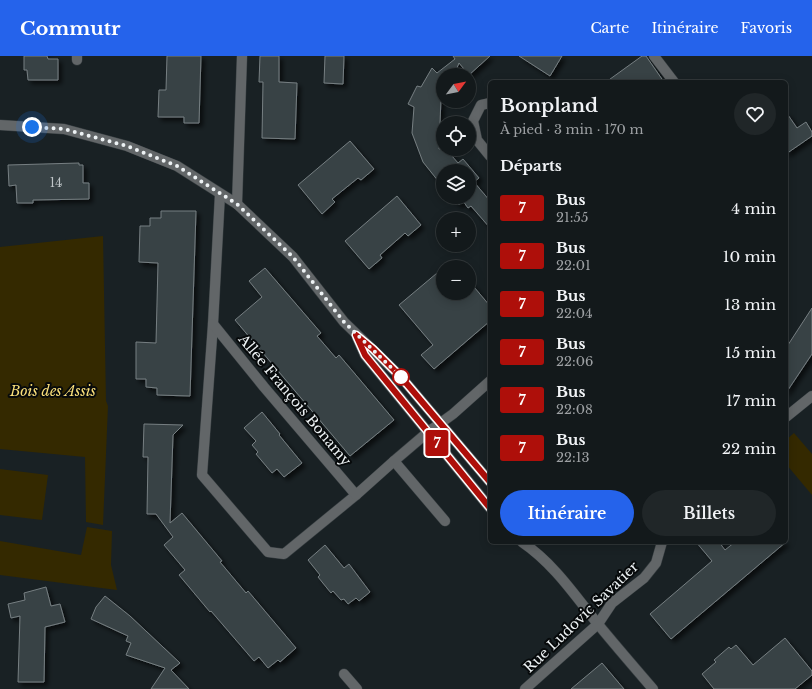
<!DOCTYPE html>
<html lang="fr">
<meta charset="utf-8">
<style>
body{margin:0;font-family:"Libre Baskerville",serif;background:#202628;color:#f1f3f6;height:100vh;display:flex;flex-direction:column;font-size:15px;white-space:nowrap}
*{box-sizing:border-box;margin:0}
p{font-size:13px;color:#9da0a3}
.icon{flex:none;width:22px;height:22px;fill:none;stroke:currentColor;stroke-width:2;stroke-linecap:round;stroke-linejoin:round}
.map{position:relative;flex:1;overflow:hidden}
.drawer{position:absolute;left:488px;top:24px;width:300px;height:464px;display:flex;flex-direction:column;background:#13191b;border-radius:6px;box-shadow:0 2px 10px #0003,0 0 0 1px #32383a}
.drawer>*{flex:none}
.badge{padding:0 8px;border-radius:3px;font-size:14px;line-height:26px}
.needle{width:26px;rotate:58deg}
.tools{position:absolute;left:436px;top:12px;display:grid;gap:8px}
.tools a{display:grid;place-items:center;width:40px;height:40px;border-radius:50%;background:#13191b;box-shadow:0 2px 10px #0003,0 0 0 1px #32383a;font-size:20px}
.you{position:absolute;width:20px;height:20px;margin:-10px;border:3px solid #fff;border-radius:50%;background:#1a73e8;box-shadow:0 0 0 6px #1a73e833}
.map>.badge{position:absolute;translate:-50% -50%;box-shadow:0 0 0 2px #fff}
h2{padding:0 12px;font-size:15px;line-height:36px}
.round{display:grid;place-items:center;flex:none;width:42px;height:42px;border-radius:21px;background:#202628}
.overview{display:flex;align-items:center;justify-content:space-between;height:68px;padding:0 12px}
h1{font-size:19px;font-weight:600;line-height:30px}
.primary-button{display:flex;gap:8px;margin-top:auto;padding:8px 12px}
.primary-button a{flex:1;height:46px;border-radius:24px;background:#2563eb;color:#fff;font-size:16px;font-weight:600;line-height:46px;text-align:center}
.primary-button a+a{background:#202628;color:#f1f3f6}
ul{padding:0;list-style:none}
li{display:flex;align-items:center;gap:12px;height:48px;padding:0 12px}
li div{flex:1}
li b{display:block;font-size:15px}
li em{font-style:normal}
li .badge{min-width:44px;font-weight:700;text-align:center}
header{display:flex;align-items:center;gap:24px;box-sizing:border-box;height:56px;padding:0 20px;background:#2563eb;color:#fff}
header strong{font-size:19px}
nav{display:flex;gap:22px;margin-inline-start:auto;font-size:14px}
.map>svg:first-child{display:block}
.green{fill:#342900}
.building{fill:#394245;stroke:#767f82;filter:url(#shadow)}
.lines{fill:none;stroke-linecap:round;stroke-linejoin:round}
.minor-casing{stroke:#373e41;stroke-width:11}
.minor{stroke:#626668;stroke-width:10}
.line-casing{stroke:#fff;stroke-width:9}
.line{stroke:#ae0f0a;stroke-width:6}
.walk{stroke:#edf2f4;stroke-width:4;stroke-dasharray:0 7.2}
.stop-dot{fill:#fff;stroke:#ae0f0a;stroke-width:2}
.labels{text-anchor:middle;stroke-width:4;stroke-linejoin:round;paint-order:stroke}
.number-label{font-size:12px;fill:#c0c6c8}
.park-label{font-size:14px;font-style:italic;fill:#fadf7a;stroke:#070a0b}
.street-label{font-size:14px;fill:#edf2f4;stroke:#070a0b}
</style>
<header>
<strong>Commutr</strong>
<nav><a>Carte</a><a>Itinéraire</a><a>Favoris</a></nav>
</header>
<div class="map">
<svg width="812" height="633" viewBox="0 0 812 633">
<defs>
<filter id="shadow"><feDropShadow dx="3.5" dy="3.5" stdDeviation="2" flood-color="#0009"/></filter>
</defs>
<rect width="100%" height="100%" fill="#192124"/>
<!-- green -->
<g class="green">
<polygon points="103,180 106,345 108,350 103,469 86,466 85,401 0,393 0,191"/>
<polygon points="794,377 812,398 812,439 786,408 786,384"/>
<polygon points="0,413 48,419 42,464 0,459"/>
<polygon points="87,471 112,475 111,509 117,534 0,519 0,485 81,499"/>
</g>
<!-- building -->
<g class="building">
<polygon points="24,0 47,0 48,3 58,3 58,24 28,24 27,14 24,14"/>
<polygon points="167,0 201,0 199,67 184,67 184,61 158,61 159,34 166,34"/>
<polygon points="260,0 279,0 279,26 297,27 295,83 262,82 263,26 259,26"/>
<polygon points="325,0 344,0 343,28 324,27"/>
<polygon points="453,0 490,0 469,19 459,7 454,19 443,19 443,43 441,42 439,93 443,92 443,93 446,93 458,107 463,103 479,122 474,126 490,145 490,172 471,150 468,152 463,145 459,149 452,141 469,141 469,115 443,115 443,131 423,106 412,77 414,51 408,48 417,30 421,31 432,12 437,17 455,3"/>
<polygon points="519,0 562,0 550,20"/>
<polygon points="642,0 646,0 664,26 606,26"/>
<polygon points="786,56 797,72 806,66 812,76 812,80 786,98"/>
<polygon points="350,85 374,113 361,124 358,122 332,143 335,146 322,158 298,129"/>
<polygon points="79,107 79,109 83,109 83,127 89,127 89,143 33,144 33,147 17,147 16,129 9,130 8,109"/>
<polygon points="397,140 421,169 408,180 405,177 380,199 382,202 369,213 345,185"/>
<polygon points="161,155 196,155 190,340 157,339 157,332 146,331 146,323 136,323 136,286 156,287 158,207 139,206 140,170 150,170 150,162 161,162"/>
<polygon points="452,205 457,211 445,211"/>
<polygon points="265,212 321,277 317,280 336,302 339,299 394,364 350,400 235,264 262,241 249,225"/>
<polygon points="443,212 443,237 469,237 469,225 490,250 490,265 434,313 421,299 433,289 399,249"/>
<polygon points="812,252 812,298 786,337 786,292"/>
<polygon points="262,356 280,378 279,379 302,407 284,421 277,413 272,417 256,398 258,396 252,389 256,385 244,372"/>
<polygon points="144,368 183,369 173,379 170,467 182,457 222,505 220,506 246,537 248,535 296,592 280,606 278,604 268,612 259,601 254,605 211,555 210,556 179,519 185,514 164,489 173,481 156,458 147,458 148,401 143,401"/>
<polygon points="696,486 719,486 725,494 735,486 786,486 671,583 650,558 712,505"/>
<polygon points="325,489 344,512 349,508 370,536 359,545 356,542 348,548 344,543 341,544 333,535 331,537 318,521 320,519 308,504"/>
<polygon points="46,531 51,550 60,548 65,566 45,571 44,626 18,626 20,560 11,562 8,548 25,544 24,537"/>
<polygon points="105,540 130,560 180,607 171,614 189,633 151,633 165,612 126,599 131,587 126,585 128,580 91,563 96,551"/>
<polygon points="785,582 812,615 812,619 795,633 714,633 702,618 716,606 714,604 729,591 731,593 736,589 753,609"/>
<polygon points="602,607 624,633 571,633"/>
</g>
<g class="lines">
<!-- minor casing -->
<g class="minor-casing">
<g id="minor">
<polyline points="77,0 77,4"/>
<polyline points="654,0 674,26"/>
<polyline points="490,47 481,49 473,65 477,84 490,100"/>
<polyline points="0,69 64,73 127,90 177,110 237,148 293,201 344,266 401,321 490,426"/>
<polyline points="220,138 213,268 202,419 268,496 284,498 356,439"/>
<polyline points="237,148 242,0"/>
<polyline points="213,268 264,331 356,439 394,405"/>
<polyline points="357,281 365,299 490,452"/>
<polyline points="786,361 812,340"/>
<polyline points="445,465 394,405 428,376 453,358 490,325"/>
<path d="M522 486C553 507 574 538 597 567 615 589 634 611 653 633"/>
<polyline points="344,618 357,633"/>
<polyline points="525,633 598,568 612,547 644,522 656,507 662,486"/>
</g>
</g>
<!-- minor -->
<use href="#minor" class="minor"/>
</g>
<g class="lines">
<!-- line casing -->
<g class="line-casing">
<polyline id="line" points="490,426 401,321 373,293 356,279 365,299 490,452"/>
</g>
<!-- line -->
<use href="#line" class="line"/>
<!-- walk -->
<polyline class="walk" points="32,71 64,73 127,90 177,110 237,148 293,201 344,266 401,321"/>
</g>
<!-- markers -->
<circle class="stop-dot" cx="401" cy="321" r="8"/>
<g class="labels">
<!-- number labels -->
<g class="number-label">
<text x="56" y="131">14</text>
</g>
<!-- park labels -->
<g class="park-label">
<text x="53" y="340">Bois des Assis</text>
</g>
<!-- street labels -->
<g class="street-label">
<text transform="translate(295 344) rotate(50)" y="5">Allée François Bonamy</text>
<text transform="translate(581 561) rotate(-44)" y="5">Rue Ludovic Savatier</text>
</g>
</g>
</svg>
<div class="tools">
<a><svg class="needle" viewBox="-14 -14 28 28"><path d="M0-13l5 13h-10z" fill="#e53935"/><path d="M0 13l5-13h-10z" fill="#9da0a3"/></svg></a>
<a><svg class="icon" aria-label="locate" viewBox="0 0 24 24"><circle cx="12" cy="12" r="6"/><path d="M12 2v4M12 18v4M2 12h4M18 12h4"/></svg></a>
<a><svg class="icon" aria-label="layers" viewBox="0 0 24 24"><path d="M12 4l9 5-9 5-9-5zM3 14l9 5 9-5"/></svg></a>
<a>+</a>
<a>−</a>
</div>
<div class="you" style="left:32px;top:71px"></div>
<b class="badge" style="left:437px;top:387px;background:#ae0f0a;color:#fff">7</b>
<section class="drawer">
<div class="overview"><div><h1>Bonpland</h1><p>À pied · 3 min · 170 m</p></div><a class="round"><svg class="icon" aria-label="heart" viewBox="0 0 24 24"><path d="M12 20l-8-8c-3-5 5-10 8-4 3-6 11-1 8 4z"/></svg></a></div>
<h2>Départs</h2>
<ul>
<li><span class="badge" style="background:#ae0f0a;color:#fff">7</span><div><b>Bus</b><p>21:55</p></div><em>4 min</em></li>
<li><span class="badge" style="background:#ae0f0a;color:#fff">7</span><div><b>Bus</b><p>22:01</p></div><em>10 min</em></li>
<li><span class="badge" style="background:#ae0f0a;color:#fff">7</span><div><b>Bus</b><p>22:04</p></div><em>13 min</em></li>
<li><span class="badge" style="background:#ae0f0a;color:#fff">7</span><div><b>Bus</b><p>22:06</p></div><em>15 min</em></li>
<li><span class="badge" style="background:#ae0f0a;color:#fff">7</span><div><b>Bus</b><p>22:08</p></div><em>17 min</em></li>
<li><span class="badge" style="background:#ae0f0a;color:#fff">7</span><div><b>Bus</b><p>22:13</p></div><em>22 min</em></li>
</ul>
<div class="primary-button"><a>Itinéraire</a><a>Billets</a></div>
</section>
</div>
